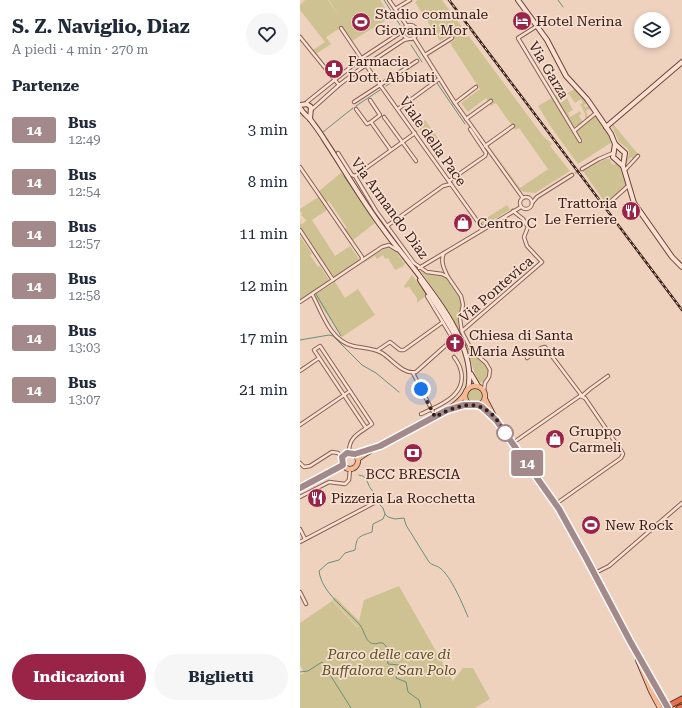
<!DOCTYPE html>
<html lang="it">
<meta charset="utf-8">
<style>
body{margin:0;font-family:"Roboto Serif",serif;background:#f6f6f7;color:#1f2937;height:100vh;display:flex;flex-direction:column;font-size:15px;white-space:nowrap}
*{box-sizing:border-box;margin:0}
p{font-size:13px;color:#747a83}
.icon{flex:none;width:22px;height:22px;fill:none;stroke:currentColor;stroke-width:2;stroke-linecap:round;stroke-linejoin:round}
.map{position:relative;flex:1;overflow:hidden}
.side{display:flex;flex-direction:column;background:#fff;width:300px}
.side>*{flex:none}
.badge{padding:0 8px;border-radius:3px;font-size:14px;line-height:26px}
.buttons{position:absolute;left:334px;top:12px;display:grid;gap:8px}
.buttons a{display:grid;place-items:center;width:36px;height:36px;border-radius:50%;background:#fff;box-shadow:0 2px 6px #0003;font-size:20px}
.you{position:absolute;width:20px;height:20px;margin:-10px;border:3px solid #fff;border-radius:50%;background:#1a73e8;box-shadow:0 0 0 6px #1a73e833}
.map>.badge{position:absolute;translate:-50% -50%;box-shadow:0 0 0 2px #fff}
h2{padding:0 12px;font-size:15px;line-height:36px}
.round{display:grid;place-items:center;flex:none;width:42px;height:42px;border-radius:21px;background:#f6f6f7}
.head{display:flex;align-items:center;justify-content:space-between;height:68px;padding:0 12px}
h1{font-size:19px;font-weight:700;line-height:30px}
.button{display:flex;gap:8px;margin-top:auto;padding:8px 12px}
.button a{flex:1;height:46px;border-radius:24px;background:#9a2448;color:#fff;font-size:16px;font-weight:700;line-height:46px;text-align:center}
.button a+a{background:#f6f6f7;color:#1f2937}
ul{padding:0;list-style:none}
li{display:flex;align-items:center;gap:12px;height:52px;padding:0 12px}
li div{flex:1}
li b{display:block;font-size:15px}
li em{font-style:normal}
li .badge{min-width:44px;font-weight:700;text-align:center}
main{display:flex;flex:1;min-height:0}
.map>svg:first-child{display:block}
.green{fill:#cec292}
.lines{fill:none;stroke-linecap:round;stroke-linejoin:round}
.stream{stroke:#698f7a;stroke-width:1}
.street-tunnel{stroke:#caae9d;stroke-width:2.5;stroke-dasharray:2.5 1;stroke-linecap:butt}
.street-casing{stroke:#886156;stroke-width:4.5}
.secondary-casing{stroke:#6a4339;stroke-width:6}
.primary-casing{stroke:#55322b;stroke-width:6}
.highway-casing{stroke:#55322b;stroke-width:7}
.street{stroke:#fae1d1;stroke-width:2.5}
.secondary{stroke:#fae1d1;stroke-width:4}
.primary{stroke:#f5b993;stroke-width:4.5}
.highway{stroke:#e47149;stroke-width:5}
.rail-casing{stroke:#37201b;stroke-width:2.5}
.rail{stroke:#f7dece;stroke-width:1;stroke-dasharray:3;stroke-linecap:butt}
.primary-bridge-casing{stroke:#55322b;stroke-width:6;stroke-linecap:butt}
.primary-bridge{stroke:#f5b993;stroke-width:4.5}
.line-casing{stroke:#fff;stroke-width:9}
.line{stroke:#a38989;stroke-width:6}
.walk{stroke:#37201b;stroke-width:4;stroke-dasharray:0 7.2}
.stop-dot{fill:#fff;stroke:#a38989;stroke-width:2}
.labels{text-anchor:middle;stroke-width:3.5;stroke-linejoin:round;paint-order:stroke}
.poi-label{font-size:14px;fill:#37201b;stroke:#f7dece;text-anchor:start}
.street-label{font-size:14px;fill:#37201b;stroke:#f7dece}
.park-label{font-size:14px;font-style:italic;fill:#545221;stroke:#f7dece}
</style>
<main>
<section class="side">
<div class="head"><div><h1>S. Z. Naviglio, Diaz</h1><p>A piedi · 4 min · 270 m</p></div><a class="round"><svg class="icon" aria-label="heart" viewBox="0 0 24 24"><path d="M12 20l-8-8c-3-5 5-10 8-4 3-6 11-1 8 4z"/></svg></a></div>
<h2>Partenze</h2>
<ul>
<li><span class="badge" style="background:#a38989;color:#fff">14</span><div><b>Bus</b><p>12:49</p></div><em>3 min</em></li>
<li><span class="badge" style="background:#a38989;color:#fff">14</span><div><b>Bus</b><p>12:54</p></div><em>8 min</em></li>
<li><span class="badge" style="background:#a38989;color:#fff">14</span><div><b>Bus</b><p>12:57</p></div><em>11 min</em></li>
<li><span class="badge" style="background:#a38989;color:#fff">14</span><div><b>Bus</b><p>12:58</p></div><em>12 min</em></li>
<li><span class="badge" style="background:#a38989;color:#fff">14</span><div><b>Bus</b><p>13:03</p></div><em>17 min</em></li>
<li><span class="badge" style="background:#a38989;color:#fff">14</span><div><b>Bus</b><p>13:07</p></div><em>21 min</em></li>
</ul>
<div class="button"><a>Indicazioni</a><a>Biglietti</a></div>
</section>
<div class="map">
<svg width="382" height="708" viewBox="0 0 382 708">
<rect width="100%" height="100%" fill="#efd2be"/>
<!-- green -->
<g class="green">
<polygon points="5,0 28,0 39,16 29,0 80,0 91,17 52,41 42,27 26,37 31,44 16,54 13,50 25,42 0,10 0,5"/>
<polygon points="118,0 142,0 243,136 252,144 250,146 270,171 235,193 224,192 220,190 189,145 220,188 248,169 219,128 215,130 196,103 191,106 186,98 168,112 161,103 180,89 150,43 155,40 151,34 140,41 115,2"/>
<polygon points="275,89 288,103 284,105 285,107 288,106 291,108 286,111 288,117 286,119 285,117 285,114 280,104 283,103 281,99 275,103 269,94 266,96 264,93 258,98 261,103 267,98 273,110 268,113 270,117 280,111 281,114 279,116 283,122 274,127 254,97 264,91 266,94"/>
<polygon points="252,98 280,144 283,141 276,131 296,116 304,126 312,142 278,164 251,127 238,106"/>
<polygon points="125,120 143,145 134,151 117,126"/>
<polygon points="313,124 339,155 333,159 331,157 326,163 329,154 328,149 319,142 312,126"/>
<polygon points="305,159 310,159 311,163 314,165 317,163 319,164 327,186 306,204 283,171"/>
<polygon points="42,172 75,223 53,240 45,229 47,228 29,201 26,202 19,191"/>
<polygon points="18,197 27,210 12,220 35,256 50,246 59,259 59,260 34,277 0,228 0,220 1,224 4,223 6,220 1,215 2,213 1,212 0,212 0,209"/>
<polygon points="207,205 210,210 183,226 180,222"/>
<polygon points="0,236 12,254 10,255 18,267 20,266 29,280 0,300"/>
<polygon points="86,247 96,252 105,264 102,267 95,270 88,258 85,259 83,255 77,259 75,256 64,263 63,263"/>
<polygon points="120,270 132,275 143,276 152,284 161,299 162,303 159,320 161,332 172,353 188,368 188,374 183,382 180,383 177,380 165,344 157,326 139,297"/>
<polygon points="112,275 127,295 117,303 117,298 109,287 105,288 104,286"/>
<polygon points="35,282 45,298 58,289 75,315 42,337 14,295"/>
<circle cx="175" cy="396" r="8"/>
<polygon points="99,586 153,681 163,668 173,668 190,699 175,708 0,708 0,675 4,673 0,665 0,623 32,601 58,628 58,627 32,600 35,597 59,621 64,600"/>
</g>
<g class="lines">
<!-- stream -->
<g class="stream">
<polyline points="84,0 100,25"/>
<polyline points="258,0 263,7"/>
<polyline points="111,45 122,62"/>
<polyline points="137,83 165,124"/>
<polyline points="86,86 97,79"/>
<polyline points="56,106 80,90"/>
<polyline points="23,132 53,108"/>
<polyline points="44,176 71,216"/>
<polyline points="16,294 41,336"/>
<polyline points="0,340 29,335 33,336 62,365 76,373 99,392"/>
<path d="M59 475C68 476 66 482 71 489 74 493 77 493 75 500L83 508 85 514 88 517 95 519 104 518 106 525 129 562C133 566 136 565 140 568 151 576 163 605 168 617"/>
<path d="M85 514 83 519 73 524 72 532C58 537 57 536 55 550L45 553 39 560 28 563 19 571C22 593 46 609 60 625 64 630 65 640 71 643 75 645 79 642 83 643L86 646 88 664 100 665 101 668 96 678 106 682 108 692 119 700 121 708"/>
<polyline points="0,672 8,671 22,662 51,708"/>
</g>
<!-- street-tunnel -->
<polyline class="street-tunnel" points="272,175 282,169"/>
<!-- street casing -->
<g class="street-casing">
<g id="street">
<polyline points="89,0 107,26"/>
<polyline points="95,9 110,0"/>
<circle cx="110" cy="32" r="7"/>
<polyline points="237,26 218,38 274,131 296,113"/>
<polyline points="41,28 70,71 183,229"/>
<polyline points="0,37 39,85"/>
<polyline points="114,38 155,103 223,198"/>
<polyline points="125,55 152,38"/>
<polyline points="70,100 80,115 71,122 90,149"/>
<polyline points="54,102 117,61"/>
<polyline points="155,103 176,87"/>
<polyline points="7,104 7,102 62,58 103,31"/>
<polyline points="56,109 67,124 71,122"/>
<polyline points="98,109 139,79"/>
<polyline points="11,110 39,85 60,69 104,40 108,39"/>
<polyline points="84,117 116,161"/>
<polyline points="166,119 191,101"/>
<polyline points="274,131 280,141"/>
<polyline points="185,146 213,126"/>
<polyline points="38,153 52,175 55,176 76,211 114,263 127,272 142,274 148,277 161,296 163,305 160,319 162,332 172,351 186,363 190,370 189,377 185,383 184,390"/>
<polyline points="0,167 62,257 62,259"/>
<polyline points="282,169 299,159 313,153"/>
<polyline points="324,171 338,156"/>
<polyline points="55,176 115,133"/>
<polyline points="149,181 185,156 186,153 170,129"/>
<circle cx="226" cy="203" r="6"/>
<polyline points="232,203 237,197 272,175"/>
<polyline points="308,204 328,186"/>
<polyline points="87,226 143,186 151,184"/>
<polyline points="0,230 33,280"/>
<path d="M144 253C140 261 144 269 148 277"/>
<polyline points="119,268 221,207"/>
<path d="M12 294C22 312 30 341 53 346 62 348 74 348 82 353 92 359 103 375 116 372L153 339 127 296"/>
<polyline points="0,302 82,247 89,245 97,250"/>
<polyline points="162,331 242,262 227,246 224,237 228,227 223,219 213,211"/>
<polyline points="78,350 90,342 100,350 104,350 143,322"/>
<polyline points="227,358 241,348 245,347 282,396 290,389 308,376"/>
<polyline points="0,371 19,358"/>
<polyline points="113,373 135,416"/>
<path d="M121 414C138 406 167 396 161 371 160 366 157 361 154 357"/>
<polyline points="0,425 50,391"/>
<polyline points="217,440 280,396 285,398 322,452 323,454 321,458 260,501"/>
<path d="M49 452C49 436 60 433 72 424L20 346 14 350 66 428"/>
<polyline points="0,463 4,467 10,466 32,452 38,453 42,457"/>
<polyline points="0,497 29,482 45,484 49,480 50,469"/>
<polyline points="0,529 5,539"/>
<polyline points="0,542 74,503"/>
<polyline points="295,573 309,566 382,503"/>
<polyline points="0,592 6,604"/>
</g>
</g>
<!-- secondary casing -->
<g class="secondary-casing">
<g id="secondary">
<polyline points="218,0 247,40 266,76 287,99 311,134 315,144 313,157 323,166"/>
<polyline points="0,105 7,104 11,107 10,119"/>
<path d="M0 108C3 113 6 115 10 119 15 126 20 132 24 139 44 169 62 201 84 230 111 268 180 338 168 389"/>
<polyline points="306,127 382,62"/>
<polyline points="315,144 325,153 323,166 334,203 372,257 382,267"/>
<polyline points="120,280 141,312 155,335"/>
<polyline points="171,374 178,386"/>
</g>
</g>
<!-- primary casing -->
<g class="primary-casing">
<g id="primary">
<circle cx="175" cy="396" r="10"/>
<polyline points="185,399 196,420 259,509 282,549 330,641 363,698"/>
<polyline points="178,405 185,409 191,414"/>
<polyline points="153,408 164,405 171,405"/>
<circle cx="50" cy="461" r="8"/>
<path d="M58 459C78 444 104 433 127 421 140 414 156 407 165 394"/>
<polyline points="0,488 43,465"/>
<polyline points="338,660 351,691 360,708"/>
</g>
</g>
<!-- highway casing -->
<g class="highway-casing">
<g id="highway">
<polyline points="365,708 382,699"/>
<polyline points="379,708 382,707"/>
</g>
</g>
<!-- street -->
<use href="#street" class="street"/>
<!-- secondary -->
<use href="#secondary" class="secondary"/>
<!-- primary -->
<use href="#primary" class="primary"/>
<!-- highway -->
<use href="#highway" class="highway"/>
<!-- rail casing -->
<g class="rail-casing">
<polyline id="rail" points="149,0 382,310"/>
</g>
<!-- rail -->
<use href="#rail" class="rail"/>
<!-- primary-bridge casing -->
<g class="primary-bridge-casing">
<polyline id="primary-bridge" points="363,698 368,708"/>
</g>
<!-- primary-bridge -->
<use href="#primary-bridge" class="primary-bridge"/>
</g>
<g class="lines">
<!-- line casing -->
<g class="line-casing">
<polyline id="line" points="0,488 43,465 42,457 47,453 55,454 80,446 147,410 164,405 178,405 182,407 196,420 259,509 285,556 330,641 368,708"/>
</g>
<!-- line -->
<use href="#line" class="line"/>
<!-- walk -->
<path class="walk" d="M121 389 135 417C166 400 187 398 205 433"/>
</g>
<!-- icons -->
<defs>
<g id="hotel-disc" transform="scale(1)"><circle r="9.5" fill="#9a2448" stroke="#f7dece"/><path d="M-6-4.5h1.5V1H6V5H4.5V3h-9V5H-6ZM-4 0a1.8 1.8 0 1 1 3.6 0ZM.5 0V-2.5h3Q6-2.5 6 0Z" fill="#fff"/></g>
<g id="stadium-disc" transform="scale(1)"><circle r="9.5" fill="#9a2448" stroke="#f7dece"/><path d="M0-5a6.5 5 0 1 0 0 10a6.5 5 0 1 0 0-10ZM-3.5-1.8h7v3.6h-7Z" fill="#fff"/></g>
<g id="pharmacy-disc" transform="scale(1)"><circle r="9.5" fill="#9a2448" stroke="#f7dece"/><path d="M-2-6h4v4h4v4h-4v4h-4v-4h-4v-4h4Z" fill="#fff"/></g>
<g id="restaurant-disc" transform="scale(1)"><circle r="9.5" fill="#9a2448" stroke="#f7dece"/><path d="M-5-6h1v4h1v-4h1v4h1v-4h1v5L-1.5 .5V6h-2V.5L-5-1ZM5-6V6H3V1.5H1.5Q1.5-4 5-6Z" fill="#fff"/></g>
<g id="shop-disc" transform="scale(1)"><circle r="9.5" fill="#9a2448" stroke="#f7dece"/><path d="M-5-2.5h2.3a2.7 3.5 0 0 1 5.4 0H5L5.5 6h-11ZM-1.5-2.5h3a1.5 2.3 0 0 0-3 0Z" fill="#fff"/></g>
<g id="church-disc" transform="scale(1)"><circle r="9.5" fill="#9a2448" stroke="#f7dece"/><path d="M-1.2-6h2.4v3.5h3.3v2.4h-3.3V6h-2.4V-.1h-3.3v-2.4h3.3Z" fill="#fff"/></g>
<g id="bank-disc" transform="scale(1)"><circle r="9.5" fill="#9a2448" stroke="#f7dece"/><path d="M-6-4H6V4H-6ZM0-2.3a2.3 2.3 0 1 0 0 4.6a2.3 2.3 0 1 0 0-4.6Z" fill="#fff"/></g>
</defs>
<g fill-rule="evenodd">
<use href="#hotel-disc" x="222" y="21"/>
<use href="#stadium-disc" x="61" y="22"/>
<use href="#pharmacy-disc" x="34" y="69"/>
<use href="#restaurant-disc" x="331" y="211"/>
<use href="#shop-disc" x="163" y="223"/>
<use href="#church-disc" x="155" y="343"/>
<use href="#shop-disc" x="255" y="439"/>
<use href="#bank-disc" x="113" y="453"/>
<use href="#restaurant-disc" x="17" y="498"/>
<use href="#stadium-disc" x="291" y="525"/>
</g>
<!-- markers -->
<circle class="stop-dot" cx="205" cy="433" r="8"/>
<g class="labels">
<!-- poi labels -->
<g class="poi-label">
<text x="75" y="19">Stadio comunale<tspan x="75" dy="16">Giovanni Mor</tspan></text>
<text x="236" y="26">Hotel Nerina</text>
<text x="48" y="66">Farmacia<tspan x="48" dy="16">Dott. Abbiati</tspan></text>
<text x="317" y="208" text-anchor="end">Trattoria<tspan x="317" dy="16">Le Ferriere</tspan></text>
<text x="177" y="228">Centro C</text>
<text x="169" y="340">Chiesa di Santa<tspan x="169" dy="16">Maria Assunta</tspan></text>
<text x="269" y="436">Gruppo<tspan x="269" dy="16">Carmeli</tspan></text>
<text x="113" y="479" text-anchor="middle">BCC BRESCIA</text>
<text x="31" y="503">Pizzeria La Rocchetta</text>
<text x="305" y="530">New Rock</text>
</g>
<!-- street labels -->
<g class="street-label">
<text transform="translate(249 70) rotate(59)" y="5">Via Garza</text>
<text transform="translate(133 141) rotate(55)" y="5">Viale della Pace</text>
<text transform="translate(90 208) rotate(54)" y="5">Via Armando Diaz</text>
<text transform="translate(196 289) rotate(-41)" y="5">Via Pontevica</text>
</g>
<!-- park labels -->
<g class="park-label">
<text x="89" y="659">Parco delle cave di<tspan x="89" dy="16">Buffalora e San Polo</tspan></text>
</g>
</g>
</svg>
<div class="buttons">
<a><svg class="icon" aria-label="layers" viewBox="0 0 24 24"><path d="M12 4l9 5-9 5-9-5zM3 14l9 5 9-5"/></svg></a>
</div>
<div class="you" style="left:121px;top:389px"></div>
<b class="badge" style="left:227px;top:463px;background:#a38989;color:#fff">14</b>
</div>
</main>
